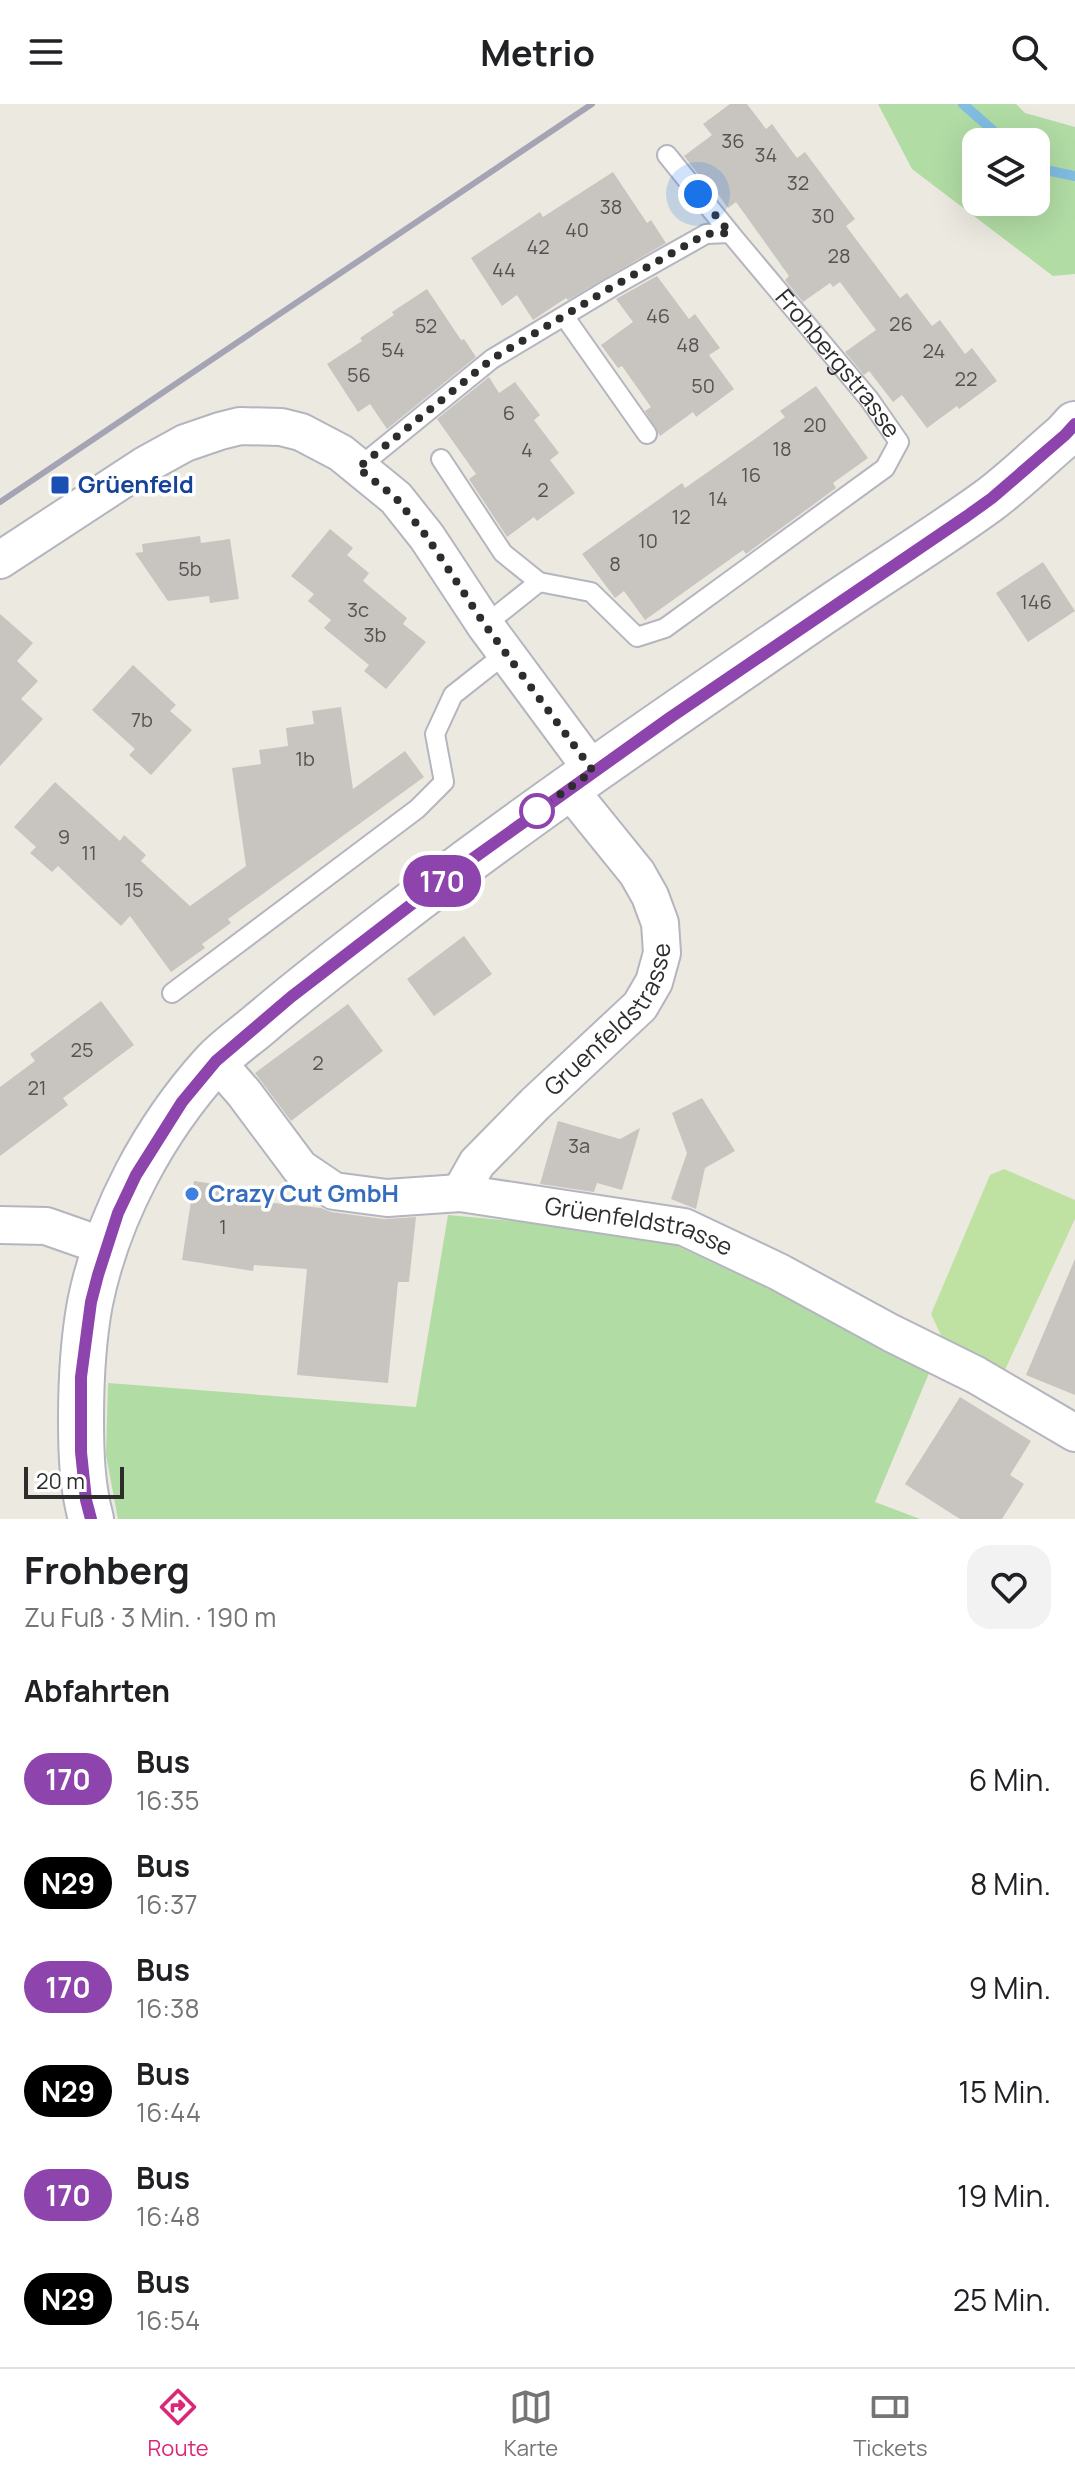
<!DOCTYPE html>
<html lang="de">
<meta charset="utf-8">
<style>
body{margin:0;font-family:Manrope,sans-serif;background:#f2f2f2;color:#202124;height:100vh;display:flex;flex-direction:column;font-size:30px;white-space:nowrap}
*{box-sizing:border-box;margin:0}
p{font-size:26px;color:#757577}
.icon{flex:none;width:44px;height:44px;fill:none;stroke:currentColor;stroke-width:2;stroke-linecap:round;stroke-linejoin:round}
.map{position:relative;height:1415px;overflow:hidden}
.drawer{display:flex;flex-direction:column;background:#fff;flex:1}
.drawer>*{flex:none}
.badge{padding:0 16px;border-radius:26px;font-size:28px;line-height:52px}
.fabs{position:absolute;left:962px;top:24px;display:grid;gap:16px}
.fabs a{display:grid;place-items:center;width:88px;height:88px;border-radius:16px;background:#fff;box-shadow:0 8px 32px #0002;font-size:40px}
.scale{position:absolute;left:24px;bottom:20px;width:100px;box-sizing:border-box;padding-left:8px;border:4px solid #2d2d2d;border-top:0;font-size:22px;line-height:28px;white-space:nowrap;color:#2d2d2d;-webkit-text-stroke:6px #fff;paint-order:stroke}
.you{position:absolute;width:40px;height:40px;margin:-20px;border:6px solid #fff;border-radius:50%;background:#1a73e8;box-shadow:0 0 0 12px #1a73e833}
.map>.badge{position:absolute;translate:-50% -50%;box-shadow:0 0 0 4px #fff}
h2{padding:0 24px;font-size:30px;line-height:72px}
.round{display:grid;place-items:center;flex:none;width:84px;height:84px;border-radius:24px;background:#f2f2f2}
.summary{display:flex;align-items:center;justify-content:space-between;height:136px;padding:0 24px}
h1{font-size:38px;font-weight:700;line-height:60px}
ul{padding:0;list-style:none}
li{display:flex;align-items:center;gap:24px;height:104px;padding:0 24px}
li div{flex:1}
li b{display:block;font-size:30px}
li em{font-style:normal}
li .badge{min-width:88px;font-weight:700;text-align:center}
header{display:flex;justify-content:space-between;align-items:center;height:104px;padding:0 24px;background:#fff;font-size:36px;font-weight:700}
.dock{display:flex;justify-content:space-around;align-items:center;height:112px;border-top:2px solid #e0e0e0;background:#fff;font-size:22px;color:#757577}
.dock a{display:grid;justify-items:center;gap:4px}
.dock .on{color:#db2777}
.map>svg:first-child{display:block}
.green{fill:#b1dca4;fill-rule:evenodd}
.pitch{fill:#bfe2a2}
.lines{fill:none;stroke-linecap:round;stroke-linejoin:round}
.stream{stroke:#81bce1;stroke-width:10}
.building{fill:#c8c5c0}
.service-casing{stroke:#b4b5bf;stroke-width:22}
.minor-casing{stroke:#b4b5bf;stroke-width:40}
.secondary-casing{stroke:#b4b5bf;stroke-width:48}
.service{stroke:#fff;stroke-width:18}
.minor{stroke:#fff;stroke-width:36}
.secondary{stroke:#fff;stroke-width:44}
.rail{stroke:#a4a4b4;stroke-width:6}
.line-casing{stroke:#fff;stroke-width:18}
.line{stroke:#8e44ad;stroke-width:12}
.walk{stroke:#2d2d2d;stroke-width:8;stroke-dasharray:0 14.4}
.transit-dot{fill:#1a4fb4;stroke:#fff;stroke-width:3}
.stop-dot{fill:#fff;stroke:#8e44ad;stroke-width:4}
.shop-dot{fill:#3f7fe0;stroke:#fff;stroke-width:3}
.labels{text-anchor:middle;stroke-width:7;stroke-linejoin:round;paint-order:stroke}
.number-label{font-size:20px;fill:#545352}
.street-label{font-size:24px;fill:#2d2d2d;stroke:#fff}
.transit-label{font-size:24px;font-weight:bold;fill:#164399;stroke:#fff;text-anchor:start}
.shop-label{font-size:24px;font-weight:bold;fill:#366cbe;stroke:#fff;text-anchor:start}
</style>
<header><svg class="icon" aria-label="menu" viewBox="0 0 24 24"><path d="M4 6h16M4 12h16M4 18h16"/></svg>Metrio<svg class="icon" aria-label="search" viewBox="0 0 24 24"><circle cx="10" cy="10" r="6"/><path d="M15 15l6 6"/></svg></header>
<div class="map">
<svg width="1075" height="1415" viewBox="0 0 1075 1415">
<rect width="100%" height="100%" fill="#ece9e1"/>
<!-- green -->
<g class="green">
<path d="M878 0H1016L1025 9 1075 23V170L1053 172 912 65ZM1036 38V98H976V38Z"/>
<polygon points="448,1111 652,1130 932,1262 875,1398 920,1415 118,1415 106,1351 108,1279 416,1303"/>
</g>
<!-- pitch -->
<polygon class="pitch" points="1004,1065 1075,1096 1075,1115 1004,1268 947,1244 931,1210 990,1071"/>
<g class="lines">
<!-- stream -->
<g class="stream">
<polyline points="963,0 1006,38"/>
<polyline points="1036,64 1075,72"/>
</g>
</g>
<!-- building -->
<g class="building">
<polygon points="730,0 747,0 766,25 772,20 797,54 805,48 855,115 846,122 900,194 907,189 932,222 940,216 965,250 972,244 997,277 959,305 957,302 927,324 902,291 893,298 869,267 864,271 845,248 876,226 840,178 833,183 830,179 803,198 785,176 789,172 736,98 728,104 705,72 702,75 684,52 712,31 703,20"/>
<polygon points="613,68 647,119 651,116 666,139 568,196 566,194 533,216 517,191 502,202 471,154 540,108 543,113"/>
<polygon points="657,172 689,215 695,210 720,244 709,251 734,285 696,313 693,308 660,332 645,307 651,303 622,262 618,264 601,241 633,218 616,195"/>
<polygon points="427,185 461,236 464,235 476,253 387,325 370,300 358,308 327,260 362,237 360,234 394,211 392,208"/>
<polygon points="489,273 499,289 515,278 540,311 534,316 559,349 550,356 575,389 537,417 534,413 507,433 469,375 476,370 437,315"/>
<polygon points="816,282 868,354 833,379 836,384 746,450 743,446 645,516 624,487 615,494 582,450 682,379 685,384 752,337 785,313 780,307"/>
<polygon points="330,425 353,444 347,451 369,469 363,477 407,514 403,520 426,538 386,585 364,567 369,561 324,524 331,516 308,497 314,490 291,472"/>
<polygon points="200,432 201,439 230,435 239,495 210,499 209,492 168,497 135,449 143,448 142,440"/>
<polygon points="1043,458 1075,507 1028,538 996,489"/>
<polygon points="0,510 33,539 17,557 38,577 21,595 43,615 0,662"/>
<polygon points="133,561 176,601 170,607 192,626 151,671 129,651 135,645 92,606"/>
<polygon points="341,603 353,685 405,647 424,673 228,815 231,819 202,840 205,844 171,868 130,812 121,822 58,762 52,768 30,749 36,743 14,723 55,678 120,737 124,731 146,751 141,757 190,802 246,762 232,664 261,660 259,646 288,642 286,624 314,620 312,607"/>
<polygon points="464,832 492,870 434,912 407,875"/>
<polygon points="101,897 134,941 63,994 68,1001 0,1052 0,983 35,957 30,950"/>
<polygon points="348,900 383,947 291,1017 255,969"/>
<polygon points="702,994 735,1047 705,1064 696,1105 671,1095 687,1049 672,1009"/>
<polygon points="558,1017 620,1035 640,1024 622,1086 597,1079 594,1088 540,1080"/>
<polygon points="194,1077 265,1088 264,1098 321,1104 331,1108 384,1115 416,1113 409,1178 398,1178 388,1279 297,1271 307,1165 254,1161 253,1167 182,1156"/>
<polygon points="1075,1155 1075,1291 1026,1271"/>
<polygon points="960,1293 1031,1337 1010,1371 1024,1380 1002,1415 960,1415 905,1380"/>
</g>
<g class="lines">
<!-- service casing -->
<g class="service-casing">
<g id="service">
<polyline points="667,51 730,129"/>
<polyline points="564,212 647,330"/>
<polyline points="441,355 503,449 539,478"/>
<path id="s1" d="M358 364 492 255 612 183 706 130 730 129 869 295 899 338 885 364 665 524 637 533 591 488 539 478 485 521"/>
<polyline points="172,889 417,705 444,678 435,630 453,591 505,550"/>
</g>
</g>
<!-- minor casing -->
<g class="minor-casing">
<g id="minor">
<polyline points="0,456 145,361 185,339 220,327 240,322 281,323 301,328 341,349 396,394 427,433 485,521 593,667"/>
<path id="s2" d="M216 957 244 989 300 1064 334 1087 387 1094 460 1089 684 1123 779 1168 891 1229 976 1271 1075 1329"/>
<path id="s3" d="M460 1089 477 1059 535 1000 640 902 654 878 662 849 660 819 650 792 637 769 569 685"/>
<polyline points="0,1121 46,1122 106,1143"/>
</g>
</g>
<!-- secondary casing -->
<g class="secondary-casing">
<path id="secondary" d="M91 1415C82 1382 81 1349 81 1315 81 1276 83 1237 90 1199 108 1111 154 1025 214 959 228 944 246 932 261 919 303 883 346 850 389 817 528 709 675 610 820 510 875 472 933 437 988 397 1015 377 1039 353 1065 331L1075 320"/>
</g>
<!-- service -->
<use href="#service" class="service"/>
<!-- minor -->
<use href="#minor" class="minor"/>
<!-- secondary -->
<use href="#secondary" class="secondary"/>
<!-- rail -->
<polyline class="rail" points="0,398 592,0"/>
</g>
<g class="lines">
<!-- line casing -->
<g class="line-casing">
<polyline id="line" points="91,1415 86,1396 81,1348 81,1273 91,1198 98,1171 118,1109 136,1071 182,998 216,957 291,893 447,773 671,613 967,412 992,394 1065,331 1075,320"/>
</g>
<!-- line -->
<use href="#line" class="line"/>
<!-- walk -->
<polyline class="walk" points="537,707 593,667 485,521 427,433 396,394 358,364 492,255 612,183 706,130 730,129 698,90"/>
</g>
<!-- markers -->
<rect class="transit-dot" x="50" y="371" width="20" height="20" rx="4"/>
<circle class="stop-dot" cx="537" cy="707" r="16"/>
<circle class="shop-dot" cx="192" cy="1090" r="8"/>
<g class="labels">
<!-- number labels -->
<g class="number-label">
<text x="733" y="44">36</text>
<text x="766" y="58">34</text>
<text x="798" y="86">32</text>
<text x="611" y="110">38</text>
<text x="823" y="119">30</text>
<text x="577" y="133">40</text>
<text x="538" y="150">42</text>
<text x="839" y="159">28</text>
<text x="504" y="173">44</text>
<text x="658" y="219">46</text>
<text x="901" y="227">26</text>
<text x="426" y="229">52</text>
<text x="688" y="248">48</text>
<text x="393" y="253">54</text>
<text x="934" y="254">24</text>
<text x="359" y="278">56</text>
<text x="966" y="282">22</text>
<text x="703" y="289">50</text>
<text x="509" y="316">6</text>
<text x="815" y="328">20</text>
<text x="782" y="352">18</text>
<text x="527" y="353">4</text>
<text x="751" y="378">16</text>
<text x="543" y="393">2</text>
<text x="718" y="402">14</text>
<text x="681" y="420">12</text>
<text x="648" y="444">10</text>
<text x="615" y="467">8</text>
<text x="190" y="472">5b</text>
<text x="1036" y="505">146</text>
<text x="358" y="513">3c</text>
<text x="375" y="538">3b</text>
<text x="142" y="623">7b</text>
<text x="305" y="662">1b</text>
<text x="64" y="740">9</text>
<text x="89" y="756">11</text>
<text x="134" y="793">15</text>
<text x="82" y="953">25</text>
<text x="318" y="966">2</text>
<text x="37" y="991">21</text>
<text x="579" y="1049">3a</text>
<text x="223" y="1130">1</text>
</g>
<!-- street labels -->
<g class="street-label">
<text dy="8" stroke="none"><textPath href="#s1" startOffset="614">Frohbergstrasse</textPath></text>
<text dy="8" stroke="none"><textPath href="#s3" startOffset="232">Gruenfeldstrasse</textPath></text>
<text dy="8" stroke="none"><textPath href="#s2" startOffset="486">Grüenfeldstrasse</textPath></text>
</g>
<!-- transit labels -->
<g class="transit-label">
<text x="78" y="389">Grüenfeld</text>
</g>
<!-- shop labels -->
<g class="shop-label">
<text x="208" y="1098">Crazy Cut GmbH</text>
</g>
</g>
</svg>
<div class="fabs">
<a><svg class="icon" aria-label="layers" viewBox="0 0 24 24"><path d="M12 4l9 5-9 5-9-5zM3 14l9 5 9-5"/></svg></a>
</div>
<div class="scale">20 m</div>
<div class="you" style="left:698px;top:90px"></div>
<b class="badge" style="left:442px;top:777px;background:#8e44ad;color:#fff">170</b>
</div>
<section class="drawer">
<div class="summary"><div><h1>Frohberg</h1><p>Zu Fuß · 3 Min. · 190 m</p></div><a class="round"><svg class="icon" aria-label="heart" viewBox="0 0 24 24"><path d="M12 20l-8-8c-3-5 5-10 8-4 3-6 11-1 8 4z"/></svg></a></div>
<h2>Abfahrten</h2>
<ul>
<li><span class="badge" style="background:#8e44ad;color:#fff">170</span><div><b>Bus</b><p>16:35</p></div><em>6 Min.</em></li>
<li><span class="badge" style="background:#000;color:#fff">N29</span><div><b>Bus</b><p>16:37</p></div><em>8 Min.</em></li>
<li><span class="badge" style="background:#8e44ad;color:#fff">170</span><div><b>Bus</b><p>16:38</p></div><em>9 Min.</em></li>
<li><span class="badge" style="background:#000;color:#fff">N29</span><div><b>Bus</b><p>16:44</p></div><em>15 Min.</em></li>
<li><span class="badge" style="background:#8e44ad;color:#fff">170</span><div><b>Bus</b><p>16:48</p></div><em>19 Min.</em></li>
<li><span class="badge" style="background:#000;color:#fff">N29</span><div><b>Bus</b><p>16:54</p></div><em>25 Min.</em></li>
</ul>
</section>
<nav class="dock">
<a class="on"><svg class="icon" aria-label="directions" viewBox="0 0 24 24"><path d="M12 3l9 9-9 9-9-9zM9 14v-3h6M13 9l2 2-2 2"/></svg>Route</a>
<a><svg class="icon" aria-label="map" viewBox="0 0 24 24"><path d="M3 6l6-2 6 2 6-2v14l-6 2-6-2-6 2zM9 4v14M15 6v14"/></svg>Karte</a>
<a><svg class="icon" aria-label="tickets" viewBox="0 0 24 24"><path d="M3 7h18v10H3zM15 7v10"/></svg>Tickets</a>
</nav>
